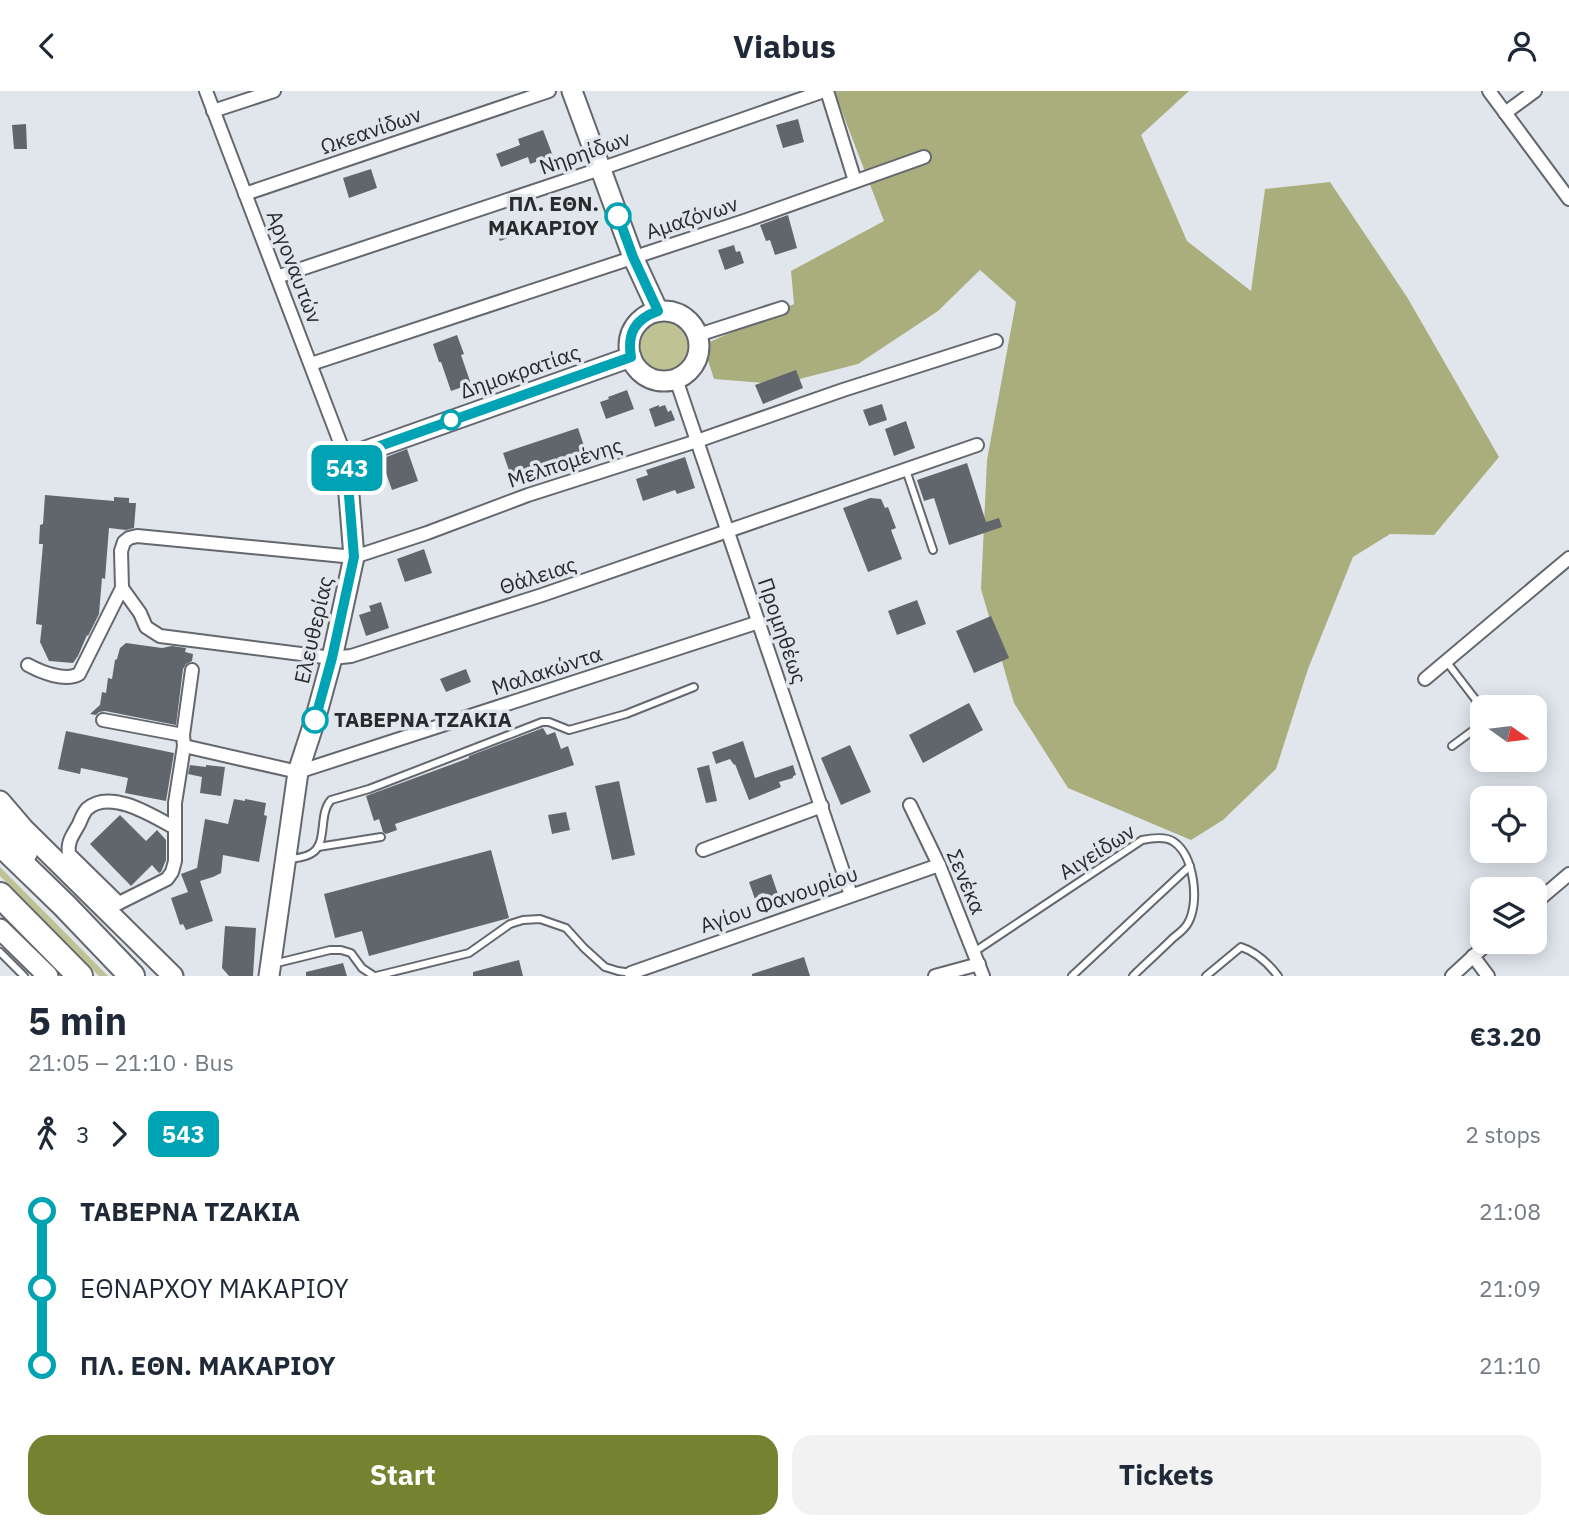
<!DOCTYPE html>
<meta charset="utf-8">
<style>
body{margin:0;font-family:"IBM Plex Sans",sans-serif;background:#f2f2f3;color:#1f2937;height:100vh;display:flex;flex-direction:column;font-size:26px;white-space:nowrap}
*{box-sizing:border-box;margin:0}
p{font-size:23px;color:#747a83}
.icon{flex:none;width:38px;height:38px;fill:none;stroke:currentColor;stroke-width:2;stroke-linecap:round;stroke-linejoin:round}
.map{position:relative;height:885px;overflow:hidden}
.panel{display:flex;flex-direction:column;background:#fff;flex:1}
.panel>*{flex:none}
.badge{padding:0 14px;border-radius:10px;font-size:24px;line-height:46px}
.needle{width:46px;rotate:104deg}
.buttons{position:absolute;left:1470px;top:604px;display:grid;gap:14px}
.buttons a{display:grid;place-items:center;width:77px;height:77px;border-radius:14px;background:#fff;box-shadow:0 4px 18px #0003;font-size:35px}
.map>.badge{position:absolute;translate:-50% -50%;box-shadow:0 0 0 4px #fff}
.legs{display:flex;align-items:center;gap:10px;height:77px;padding:0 28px;font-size:23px}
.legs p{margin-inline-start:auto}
.overview{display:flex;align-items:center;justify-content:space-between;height:119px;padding:0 28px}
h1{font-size:38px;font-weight:700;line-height:52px}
.primary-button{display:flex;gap:14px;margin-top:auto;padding:14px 28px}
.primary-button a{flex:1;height:80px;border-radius:21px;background:#758331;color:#fff;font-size:28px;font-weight:700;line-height:80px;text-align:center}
.primary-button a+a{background:#f2f2f3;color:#1f2937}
ul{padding:0 28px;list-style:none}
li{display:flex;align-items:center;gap:24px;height:77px;font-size:26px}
li i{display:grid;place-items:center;width:10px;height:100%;margin:0 9px;background:currentColor}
li i::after{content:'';width:18px;height:18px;margin:-9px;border:5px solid;border-radius:50%;background:#fff}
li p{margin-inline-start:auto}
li:first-child i{background:linear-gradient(#0000 50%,currentColor 0)}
li:last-child i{background:linear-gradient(currentColor 50%,#0000 0)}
header{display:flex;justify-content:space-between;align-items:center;height:91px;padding:0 28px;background:#fff;font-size:32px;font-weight:700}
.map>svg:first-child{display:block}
.green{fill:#bfc292}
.forest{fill:#aaae7d}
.building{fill:#61666c}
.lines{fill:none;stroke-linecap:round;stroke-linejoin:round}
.lane-casing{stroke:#64686e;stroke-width:10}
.street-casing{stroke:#64686e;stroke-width:16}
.secondary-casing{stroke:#64686e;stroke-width:23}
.highway-casing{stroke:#64686e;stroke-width:28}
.lane{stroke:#fff;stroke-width:6}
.street{stroke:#fff;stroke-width:12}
.secondary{stroke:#fff;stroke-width:19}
.highway{stroke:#fff;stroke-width:24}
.line-1-casing{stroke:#fff;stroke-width:16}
.line-1{stroke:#00a3b4;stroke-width:10}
.stop-1-dot{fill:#fff;stroke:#00a3b4;stroke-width:3.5}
.labels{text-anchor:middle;stroke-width:7;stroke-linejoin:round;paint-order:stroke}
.street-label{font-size:21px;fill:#282a2c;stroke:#e1e6ed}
.stop-label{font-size:21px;font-weight:bold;fill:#282a2c;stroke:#e1e6ed;text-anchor:end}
</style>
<header><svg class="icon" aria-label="back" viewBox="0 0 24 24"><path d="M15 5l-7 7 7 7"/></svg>Viabus<svg class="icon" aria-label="person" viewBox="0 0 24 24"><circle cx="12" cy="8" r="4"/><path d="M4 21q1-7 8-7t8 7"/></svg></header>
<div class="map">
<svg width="1569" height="885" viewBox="0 0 1569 885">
<rect width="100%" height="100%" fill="#e1e6ed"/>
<!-- green -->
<g class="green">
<circle cx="665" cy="255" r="27"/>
<polygon points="0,776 108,885 99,885 0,785"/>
</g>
<!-- forest -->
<polygon class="forest" points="834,0 1189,0 1141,44 1187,150 1251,200 1265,98 1330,91 1407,206 1499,366 1434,444 1390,443 1353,466 1308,578 1276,678 1223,729 1191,749 1068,697 1014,612 981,498 987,369 1016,211 980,179 938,220 858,273 784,292 765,292 714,288 703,254 794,213 791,180 884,130"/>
<!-- building -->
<g class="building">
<polygon points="798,28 804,51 783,57 776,34"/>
<polygon points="26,33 27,58 14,58 12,34"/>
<polygon points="543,39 553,65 530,73 528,66 501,76 496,63 520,54 518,48"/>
<polygon points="371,78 377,97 349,107 343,87"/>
<polygon points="788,124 797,157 775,164 770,149 766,150 760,134"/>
<polygon points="510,128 516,144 500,150 494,134"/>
<polygon points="734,154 736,161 740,160 744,172 725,179 718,159"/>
<polygon points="457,244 464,263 461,264 471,293 451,300 441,271 439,271 433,253"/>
<polygon points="796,279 803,297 763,313 755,294"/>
<polygon points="627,299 634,318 606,328 600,311 609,308 608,306"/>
<polygon points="882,313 887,329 869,335 863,319"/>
<polygon points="659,314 659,316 665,314 668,321 671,319 675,329 655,336 649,318"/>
<polygon points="906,330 915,357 894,365 885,338"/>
<polygon points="578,337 586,361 572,366 574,372 544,382 542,375 522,382 524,387 513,391 503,362"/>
<polygon points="407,358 418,390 392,399 381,368"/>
<polygon points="685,366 695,397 677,403 675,399 643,410 636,388 648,384 646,379"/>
<polygon points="967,372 986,431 999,427 1002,436 949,454 934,407 924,410 917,389"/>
<polygon points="45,404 114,410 114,406 129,407 129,412 136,412 134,437 126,439 109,437 105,488 102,487 99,523 88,545 87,544 78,565 73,572 49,570 40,551 42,534 36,533 43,453 39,453 40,434 43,433"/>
<polygon points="870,407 881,408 885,417 888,416 896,437 891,439 902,468 868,481 843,417"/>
<polygon points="424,458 432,482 405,491 397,468"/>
<polygon points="917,509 926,533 897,544 888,520"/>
<polygon points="381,511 389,537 366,545 359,524 371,520 369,515"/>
<polygon points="991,525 1009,567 974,582 956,540"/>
<polygon points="126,552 162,557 172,555 186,557 185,561 193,563 192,570 186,573 183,578 176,634 105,620 99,621 96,624 90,623 100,614 102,601 106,602 108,587 112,588 115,569 117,568 120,557"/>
<polygon points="466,578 471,591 446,601 440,588"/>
<polygon points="969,612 983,639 923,672 909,644"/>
<polygon points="543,637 547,644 555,641 561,658 568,655 574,674 395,733 397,739 386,743 383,741 379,728 374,730 366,705 469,667 469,665"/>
<polygon points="66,640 174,662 166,710 125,702 128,687 81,677 80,683 58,678"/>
<polygon points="743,650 755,687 793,674 796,684 793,685 793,687 779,691 781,696 749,709 735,673 734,674 730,668 716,673 712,661"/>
<polygon points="850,654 871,701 841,714 821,667"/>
<polygon points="190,674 206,676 206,674 225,676 221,705 200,702 202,686 188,683"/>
<polygon points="709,674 717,710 706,712 697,677"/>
<polygon points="619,690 635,764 612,769 595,695"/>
<polygon points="234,708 245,710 245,708 266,712 264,724 267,725 259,771 223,764 221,782 213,786 200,790 213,830 186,839 183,833 180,834 171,807 188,801 181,783 197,777 205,728 228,733"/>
<polygon points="566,721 570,739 552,743 548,724"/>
<polygon points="120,724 146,750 157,739 166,749 166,769 161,781 159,782 152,774 131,795 90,753"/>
<polygon points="491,759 509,827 369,865 362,840 335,847 324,803"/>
<polygon points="771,783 779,806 757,814 749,791"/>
<polygon points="225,835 256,837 253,885 229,885 222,877"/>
<polygon points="804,866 810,885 752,885 752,883"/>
<polygon points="519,869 523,885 473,885 473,881"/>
<polygon points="343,872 347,885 306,885 306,881"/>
</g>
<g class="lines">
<!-- lane casing -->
<g class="lane-casing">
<g id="lane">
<polyline points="906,379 933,459"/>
<polyline points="1446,570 1482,617"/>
<polyline points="1452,655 1475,638 1482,630"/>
<polyline points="318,756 381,746"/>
<path d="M291 768C297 767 307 766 312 762 328 752 318 723 331 709L369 698 542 631H549L569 639 626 623 694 596"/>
<polyline points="0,861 24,885"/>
<path d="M974 861 1142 749C1152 747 1166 745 1174 751 1194 765 1200 811 1188 832 1185 838 1178 843 1173 847 1160 860 1146 872 1133 885"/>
<polyline points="273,873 330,859 341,859 351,862 362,877 374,885"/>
<polyline points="376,885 469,862 510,833 523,829 540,828 566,837 584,857 605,876 618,880 631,882"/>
<polyline points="1072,885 1190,775"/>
<path d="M1206 885 1241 856C1257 861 1268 872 1278 885"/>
</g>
</g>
<!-- street casing -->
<g class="street-casing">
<g id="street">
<polyline points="206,0 346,367"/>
<polyline points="827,0 855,90"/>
<polyline points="1489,0 1569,108"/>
<polyline points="213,20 274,0"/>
<polyline points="1505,22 1535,0"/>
<polyline points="245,103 549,0"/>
<polyline points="277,186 600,78 824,0"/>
<polyline points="698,244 782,217"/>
<polyline points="311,273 747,129 924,66"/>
<polyline points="676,288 851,804"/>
<polyline points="122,497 140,522 146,536 160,545 332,567 351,565 542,504 977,354"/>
<path d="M28 574C41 581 65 591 79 583L122 497 121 460 124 451 129 447 137 445 354 466 427 442 528 404 697 350 843 299 996 250"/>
<polyline points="1425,588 1569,467"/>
<polyline points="103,629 183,644 192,579"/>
<polyline points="184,655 298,681 759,531"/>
<polyline points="910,714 939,774 983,885"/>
<polyline points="703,759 822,715"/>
<path d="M119 812 69 763C67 750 73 744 79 733 81 728 84 721 87 718 110 697 153 725 175 737"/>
<polyline points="1535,812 1569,783"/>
<polyline points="113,815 167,788 172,781 175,770 175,712 184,655 183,644"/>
<polyline points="1473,865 1488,885"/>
<polyline points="631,882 939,774"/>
<polyline points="935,885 979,873"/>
<polyline points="1452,885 1490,850"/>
</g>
</g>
<!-- secondary casing -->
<g class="secondary-casing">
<g id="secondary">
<polyline points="572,0 633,166 658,220"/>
<circle cx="664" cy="255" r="35"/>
<polyline points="0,710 24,738 173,885"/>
<polyline points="0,838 48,885"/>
<polyline points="269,885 298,681 315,629 332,567 354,466 346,367 631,266"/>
</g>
</g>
<!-- highway casing -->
<g class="highway-casing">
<g id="highway">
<polyline points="0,730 25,761"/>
<polyline points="0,752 65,815 132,885"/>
<polyline points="0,804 80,885"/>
</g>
</g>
<!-- lane -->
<use href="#lane" class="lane"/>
<!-- street -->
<use href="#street" class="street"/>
<!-- secondary -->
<use href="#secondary" class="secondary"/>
<!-- highway -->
<use href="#highway" class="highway"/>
</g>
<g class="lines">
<!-- line-1 casing -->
<g class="line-1-casing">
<path id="line-1" d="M315 629 332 567 354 466 346 367 631 266C627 242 635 228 658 220L633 166 618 125"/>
</g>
<!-- line-1 -->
<use href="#line-1" class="line-1"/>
</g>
<!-- markers -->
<g class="stop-1-dot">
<circle cx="618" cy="125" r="12"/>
<circle cx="451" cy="329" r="9"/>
<circle cx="315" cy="629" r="12"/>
</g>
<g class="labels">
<!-- street labels -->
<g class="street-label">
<text transform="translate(371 40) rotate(-19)" y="7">Ωκεανίδων</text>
<text transform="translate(585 62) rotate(-19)" y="7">Νηρηίδων</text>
<text transform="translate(692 127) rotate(-18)" y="7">Αμαζόνων</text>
<text transform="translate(294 176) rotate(69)" y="7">Αργοναυτών</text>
<text transform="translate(520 281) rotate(-19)" y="7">Δημοκρατίας</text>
<text transform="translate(565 372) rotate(-18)" y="7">Μελπομένης</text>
<text transform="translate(538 485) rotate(-18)" y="7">Θάλειας</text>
<text transform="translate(314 539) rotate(-77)" y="7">Ελευθερίας</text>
<text transform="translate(782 540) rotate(71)" y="7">Προμηθέως</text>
<text transform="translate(547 580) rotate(-18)" y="7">Μαλακώντα</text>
<text transform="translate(1097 761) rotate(-32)" y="7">Αιγείδων</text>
<text transform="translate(966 791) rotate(67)" y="7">Σενέκα</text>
<text transform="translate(779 809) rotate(-19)" y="7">Αγίου Φανουρίου</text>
</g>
<!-- stop labels -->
<g class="stop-label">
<text x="599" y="120">ΠΛ. ΕΘΝ.<tspan x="599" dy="24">ΜΑΚΑΡΙΟΥ</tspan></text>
<text x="334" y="636" text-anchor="start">ΤΑΒΕΡΝΑ ΤΖΑΚΙΑ</text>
</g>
</g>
</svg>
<div class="buttons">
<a><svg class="needle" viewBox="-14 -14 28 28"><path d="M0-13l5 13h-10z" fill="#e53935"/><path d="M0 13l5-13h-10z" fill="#747a83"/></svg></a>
<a><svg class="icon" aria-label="locate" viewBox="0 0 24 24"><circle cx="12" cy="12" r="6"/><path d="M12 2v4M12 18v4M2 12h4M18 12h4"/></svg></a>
<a><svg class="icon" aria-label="layers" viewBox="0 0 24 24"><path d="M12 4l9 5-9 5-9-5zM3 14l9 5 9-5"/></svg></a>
</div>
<b class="badge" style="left:347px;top:377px;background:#00a3b4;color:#fff">543</b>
</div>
<section class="panel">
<div class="overview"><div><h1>5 min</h1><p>21:05 – 21:10 · Bus</p></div><b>€3.20</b></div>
<div class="legs"><svg class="icon" aria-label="walk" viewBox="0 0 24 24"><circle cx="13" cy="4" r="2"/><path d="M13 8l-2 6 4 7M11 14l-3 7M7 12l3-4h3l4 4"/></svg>3<svg class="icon" aria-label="forward" viewBox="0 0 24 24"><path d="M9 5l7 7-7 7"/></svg><b class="badge" style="background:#00a3b4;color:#fff">543</b><p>2 stops</p></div>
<ul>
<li><i style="color:#00a3b4"></i><b>ΤΑΒΕΡΝΑ ΤΖΑΚΙΑ</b><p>21:08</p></li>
<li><i style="color:#00a3b4"></i><span>ΕΘΝΑΡΧΟΥ ΜΑΚΑΡΙΟΥ</span><p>21:09</p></li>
<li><i style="color:#00a3b4"></i><b>ΠΛ. ΕΘΝ. ΜΑΚΑΡΙΟΥ</b><p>21:10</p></li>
</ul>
<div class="primary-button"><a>Start</a><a>Tickets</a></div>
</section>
